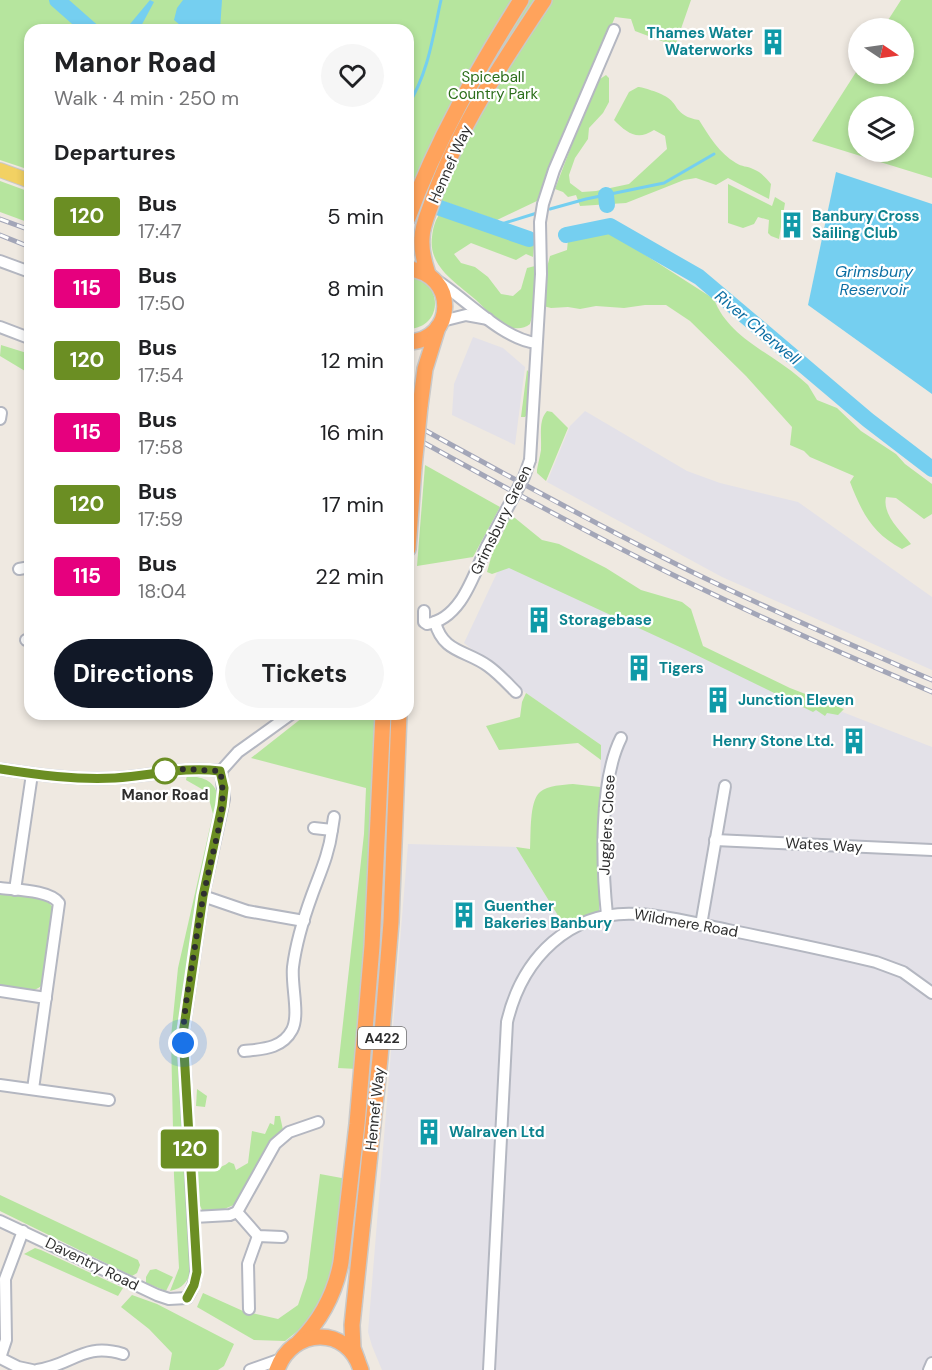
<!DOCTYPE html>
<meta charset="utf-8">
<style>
body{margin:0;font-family:"DM Sans",sans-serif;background:#f6f6f6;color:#202124;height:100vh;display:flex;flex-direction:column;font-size:22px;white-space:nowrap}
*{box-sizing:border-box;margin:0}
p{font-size:20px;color:#757577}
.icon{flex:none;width:33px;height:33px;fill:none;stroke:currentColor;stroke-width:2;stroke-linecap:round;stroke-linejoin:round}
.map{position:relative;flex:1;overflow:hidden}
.details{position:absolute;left:24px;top:24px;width:390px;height:696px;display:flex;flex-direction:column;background:#fff;border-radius:18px;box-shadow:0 3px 9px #0003}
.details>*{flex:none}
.badge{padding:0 12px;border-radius:4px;font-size:21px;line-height:39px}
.needle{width:39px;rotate:103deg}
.tools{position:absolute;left:848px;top:18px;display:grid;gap:12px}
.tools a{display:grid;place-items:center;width:66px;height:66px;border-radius:50%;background:#fff;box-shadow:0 3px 9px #0003;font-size:30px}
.you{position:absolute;width:30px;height:30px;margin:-15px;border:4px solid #fff;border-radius:50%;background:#1a73e8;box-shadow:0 0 0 9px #1a73e833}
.map>.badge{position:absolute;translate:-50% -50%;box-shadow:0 0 0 3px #fff}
h2{padding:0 30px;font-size:22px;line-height:54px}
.round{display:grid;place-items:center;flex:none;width:63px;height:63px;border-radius:32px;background:#f6f6f6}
.overview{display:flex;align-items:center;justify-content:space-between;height:102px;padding:0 30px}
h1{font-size:28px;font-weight:700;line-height:45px}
.cta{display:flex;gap:12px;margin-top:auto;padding:12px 30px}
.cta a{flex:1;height:69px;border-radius:36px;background:#111827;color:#fff;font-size:24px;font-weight:700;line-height:69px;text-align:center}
.cta a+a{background:#f6f6f6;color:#202124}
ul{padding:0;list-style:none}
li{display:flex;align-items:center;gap:18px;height:72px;padding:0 30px}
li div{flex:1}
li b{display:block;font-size:22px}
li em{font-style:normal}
li .badge{min-width:66px;font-weight:700;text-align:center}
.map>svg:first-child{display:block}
.industrial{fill:#e3e1e8}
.green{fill:#b6e59e;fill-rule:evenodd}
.water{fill:#75cff0}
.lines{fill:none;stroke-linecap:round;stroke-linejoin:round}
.stream{stroke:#75cff0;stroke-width:3}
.river{stroke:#75cff0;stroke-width:16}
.minor-casing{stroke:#b4b7c1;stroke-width:14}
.major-casing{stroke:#c9c9c9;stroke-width:16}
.highway-casing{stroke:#c9c9c9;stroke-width:18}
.minor{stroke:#fff;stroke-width:10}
.major{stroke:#f2d163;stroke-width:14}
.highway{stroke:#ffa35c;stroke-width:15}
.rail-casing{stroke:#a3a6b8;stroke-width:5}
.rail{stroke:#fff;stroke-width:3;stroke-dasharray:9;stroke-linecap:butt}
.minor-bridge-casing{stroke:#b4b7c1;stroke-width:14;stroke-linecap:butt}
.highway-bridge-casing{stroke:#c9c9c9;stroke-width:18;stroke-linecap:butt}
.minor-bridge{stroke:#fff;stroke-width:10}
.highway-bridge{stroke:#ffa35c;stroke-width:15}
.line-casing{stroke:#fff;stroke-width:14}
.line{stroke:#6b8e23;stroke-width:9}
.walk{stroke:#2e2e2e;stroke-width:6;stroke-dasharray:0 10.8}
.stop-dot{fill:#fff;stroke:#6b8e23;stroke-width:3}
.labels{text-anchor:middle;stroke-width:4.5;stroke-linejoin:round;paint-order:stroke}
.shield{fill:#fff;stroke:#6d6d6d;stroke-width:1.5}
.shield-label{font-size:14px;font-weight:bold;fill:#2e2e2e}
.culture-label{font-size:15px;font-weight:bold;fill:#0d838f;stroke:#fff;text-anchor:start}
.park-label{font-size:15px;fill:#2c6e1b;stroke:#fff}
.street-label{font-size:15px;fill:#2e2e2e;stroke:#fff}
.stop-label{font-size:15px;font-weight:bold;fill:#2e2e2e;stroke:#fff}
.water-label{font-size:16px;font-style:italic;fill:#0d6fa3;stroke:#fff}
</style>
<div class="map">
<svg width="932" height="1370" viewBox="0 0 932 1370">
<rect width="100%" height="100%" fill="#efe9e1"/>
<!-- industrial -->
<g class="industrial">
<polygon points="473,337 503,348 525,367 515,445 452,415 454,384"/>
<polygon points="585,411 687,471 720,483 798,502 932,597 932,670 722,577 547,482 570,426"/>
<polygon points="504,558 822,704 932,747 932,1370 382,1370 372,1346 368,1332 408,844 516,847 565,927 599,911 601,745 526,693 464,643"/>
</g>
<!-- green -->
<g class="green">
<polygon points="0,0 691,0 675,46 635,31 631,19 615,17 539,200 497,220 408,189 408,30 30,30 30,170 0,160"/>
<path d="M901 0H932V178L812 141 858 69V74H903V28H883ZM858 106H903V152H858Z"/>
<path d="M606 75 609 78V102L603 113 589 128 588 139 575 158 569 175 570 183 582 192 596 191 629 184 667 149 665 136 654 130C637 141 627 133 614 120L629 92 638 87C643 87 660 93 665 96 679 103 674 116 699 120 709 136 719 153 736 163 742 167 747 166 753 169 761 172 766 178 771 184L769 199 728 178 716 185 696 178 684 180 626 203 580 206 576 195 568 197 563 192 555 189 589 99 600 79Z"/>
<polygon points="0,181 30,192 30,223 0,212"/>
<polygon points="728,184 772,206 775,197 785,203 779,239 771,236 768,233 769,220 758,217 754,224 743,228 728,223"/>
<path d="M442 211 520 240 531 242 534 245 533 257 526 254 516 260 471 243 454 254 461 263 475 267 488 277 501 294 513 296 521 289 527 268 535 266 533 313 530 324C525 328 520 329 513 328 497 324 487 310 476 300 457 283 428 267 432 237 433 228 435 219 442 211Z"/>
<path d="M608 231 714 299C728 337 771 353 800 378L808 385 817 400 837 408 861 431 896 454 905 464 932 484V514L924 519 896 498 886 497C882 515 901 531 911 544L902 549C872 533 862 513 850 482L854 476 810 457 804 451 790 445 792 427 746 376 690 321 666 305H645L624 308 596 306 580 309 568 307 551 308 543 306 546 271 550 256 567 250 568 240Z"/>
<path d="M408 276C444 280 444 328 408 329Z"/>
<polygon points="1,345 30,354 30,374 0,356"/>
<polygon points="527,370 532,376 528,414 525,417 521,417"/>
<path d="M547 411 552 412 568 428 546 481 537 473V470C538 463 540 457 541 450 542 436 538 421 547 411Z"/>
<polygon points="425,465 500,507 473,557 417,566"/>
<polygon points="510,516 515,518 542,540 559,544 606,568 641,590 682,602 691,609 703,646 790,688 844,709 838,715 827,713 825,716 816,710 813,712 684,649 509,568 492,574 487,572 494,547 499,542"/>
<polygon points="526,693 601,745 601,760 578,743 499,750 486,726 520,717 522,702"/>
<polygon points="307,714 375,714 372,840 357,1069 338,1068 364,834 366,788 251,758"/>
<path d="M187 775C207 779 213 779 220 800L181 1038 193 1266C188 1280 185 1288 170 1291L179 1268 174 1176 171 1037 178 968 213 814 207 792 186 780Z"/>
<path d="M573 784 600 787 599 912 565 927 516 847 530 849C531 835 529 801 540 792 548 785 563 785 573 784Z"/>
<path d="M0 892 45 899 54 908 45 982C34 997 15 989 0 987Z"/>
<polygon points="197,1089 207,1096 205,1107 196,1106"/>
<path d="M275 1116H280L283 1130 270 1143 236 1204 215 1213 206 1215C194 1203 197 1181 196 1165 211 1164 216 1173 229 1162L234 1164 236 1170 248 1163 252 1131 265 1134 270 1123 274 1125Z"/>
<polygon points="320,1174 347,1179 336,1251 325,1298 308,1323 285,1341 254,1340 197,1307 203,1293 243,1311 278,1319 298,1305 307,1278"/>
<polygon points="0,1195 138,1260 140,1265 137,1273 132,1276 0,1211"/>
<polygon points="35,1248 41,1250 123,1288 118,1296 24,1254"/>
<polygon points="156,1269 173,1277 166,1291 146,1283 146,1277 150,1270"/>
<polygon points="132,1295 157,1304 234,1344 224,1366 218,1370 169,1370 172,1353 149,1329 121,1307"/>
</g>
<!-- water -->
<g class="water">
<polygon points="150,0 154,2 139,30 125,30"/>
<polygon points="183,0 222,0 220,30 186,30 174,20 177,8"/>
<polygon points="836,172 932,204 932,394 808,305"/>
</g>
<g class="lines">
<!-- stream -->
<g class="stream">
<path d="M408 105C428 74 433 36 441 0"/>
<polyline points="550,209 586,199 664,183 714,154"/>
<polyline points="492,227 537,213"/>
</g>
<!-- river -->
<g class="river">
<polyline points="57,0 91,30"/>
<polyline points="606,195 607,205"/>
<polyline points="417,200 529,239"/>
<polyline points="566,235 610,226 699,277 868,420 932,469"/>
</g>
<!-- minor casing -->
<g class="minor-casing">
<g id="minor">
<polyline points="0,261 30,272"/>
<path d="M436 280C465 298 502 339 536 343"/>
<polyline points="442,321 466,315 488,319"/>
<polyline points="0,327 29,338"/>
<polyline points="0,419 1,413"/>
<polyline points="530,460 541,274 540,222 543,204 554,170 614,30"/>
<polyline points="19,569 30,567"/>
<path d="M424 611V622L427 624C462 619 474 573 487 546"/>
<path d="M435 622C443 653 466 650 488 666 498 673 507 683 516 692"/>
<polyline points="26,640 30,641"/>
<path d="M0 769C38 775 76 780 115 778 152 776 183 766 221 771"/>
<polyline points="221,771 238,752 291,714"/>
<polyline points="332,830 334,817"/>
<polyline points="715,840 932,850"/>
<path d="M0 888C16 890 50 890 59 903L33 1089"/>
<polyline points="15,890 32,774"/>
<polyline points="203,896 247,911 304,921"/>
<path d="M607 915C602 866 599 782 621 738"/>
<polyline points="701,925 725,786"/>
<polyline points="0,991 46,998"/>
<path d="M244 1051C262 1049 282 1049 292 1030 300 1015 291 985 293 967 296 943 304 917 312 895 320 873 329 854 332 830L314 828"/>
<polyline points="0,1085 109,1100"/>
<polyline points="237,1212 258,1236 282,1237"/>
<polyline points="194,1217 230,1215 237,1212 275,1144 289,1132 318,1122"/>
<path d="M0 1221 157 1295 169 1299 187 1298C193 1288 197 1279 196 1267L183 1034 203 896 224 799 221 771"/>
<polyline points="249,1309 248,1264 258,1236"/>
<polyline points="0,1358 6,1340 5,1279 23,1231"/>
<polyline points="0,1358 18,1367 32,1370"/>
<path d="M37 1370C73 1365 83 1342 123 1354"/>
<polyline points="250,1370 281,1359"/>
<path d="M489 1370 507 1022C522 958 570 909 639 914 669 916 699 924 728 930 778 940 827 950 876 962L903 972 932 993"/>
<polyline points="929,1370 932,1363"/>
</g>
</g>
<!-- major casing -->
<g class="major-casing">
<polyline id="major" points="0,170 30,181"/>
</g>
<!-- highway casing -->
<g class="highway-casing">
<g id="highway">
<path d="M408 218C436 141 477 70 521 0"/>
<path d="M408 269C458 273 456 341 408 342"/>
<path d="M428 274C424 262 421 251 422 238 422 225 429 212 433 199 459 127 502 63 544 0"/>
<polyline points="420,406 425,369 438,327"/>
<polyline points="408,549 414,467"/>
<path d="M299 1342C322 1319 335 1294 341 1262L357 1124 372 946 383 714"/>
<polyline points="357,1359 353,1348 352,1325 380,1058 391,922 399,714"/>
<path d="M277 1370C292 1327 348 1325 361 1370"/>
</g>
</g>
<!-- minor -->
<use href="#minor" class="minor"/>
<!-- major -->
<use href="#major" class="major"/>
<!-- highway -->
<use href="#highway" class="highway"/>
<!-- rail casing -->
<g class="rail-casing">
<g id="rail">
<polyline points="0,219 30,230"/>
<polyline points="0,235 30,247"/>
<path d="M408 421C499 471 591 522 684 568 765 608 849 644 932 680"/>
<path d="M408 434C484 476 560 518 637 557 734 606 833 650 932 692"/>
</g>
</g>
<!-- rail -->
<use href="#rail" class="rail"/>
<!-- minor-bridge casing -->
<g class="minor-bridge-casing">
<polyline id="minor-bridge" points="487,546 524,477 530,460"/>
</g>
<!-- highway-bridge casing -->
<g class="highway-bridge-casing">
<polyline id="highway-bridge" points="414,467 420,406"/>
</g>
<!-- minor-bridge -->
<use href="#minor-bridge" class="minor-bridge"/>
<!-- highway-bridge -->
<use href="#highway-bridge" class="highway-bridge"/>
</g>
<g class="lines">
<!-- line casing -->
<g class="line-casing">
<path id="line" d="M0 769C38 775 76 780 115 778 152 776 183 766 220 771L224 788 222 806 203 896 183 1034 197 1272 194 1285 187 1298"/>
</g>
<!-- line -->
<use href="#line" class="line"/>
<!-- walk -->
<path class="walk" d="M165 771 158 773 184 769 220 771C228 805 215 841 208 875 201 904 197 935 192 965 188 991 183 1017 183 1043"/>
</g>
<!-- icons -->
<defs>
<g id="building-bare" transform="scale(2.07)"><path d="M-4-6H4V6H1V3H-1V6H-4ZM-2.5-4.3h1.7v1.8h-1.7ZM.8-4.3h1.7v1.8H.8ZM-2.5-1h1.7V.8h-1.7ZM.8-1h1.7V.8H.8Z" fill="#0f9aa8" stroke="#fff" stroke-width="2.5" paint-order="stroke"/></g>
</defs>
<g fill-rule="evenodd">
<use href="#building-bare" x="773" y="42"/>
<use href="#building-bare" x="792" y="225"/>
<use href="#building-bare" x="539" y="620"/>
<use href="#building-bare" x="639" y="668"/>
<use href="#building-bare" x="718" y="700"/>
<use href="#building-bare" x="854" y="741"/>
<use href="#building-bare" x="464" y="915"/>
<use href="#building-bare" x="429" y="1132"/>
</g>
<!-- markers -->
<circle class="stop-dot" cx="165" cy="771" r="12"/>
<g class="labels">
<!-- shield labels -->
<rect class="shield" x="358" y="1027" width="48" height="22" rx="4.5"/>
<g class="shield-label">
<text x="382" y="1043">A422</text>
</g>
<!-- culture labels -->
<g class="culture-label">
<text x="753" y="38" text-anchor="end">Thames Water<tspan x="753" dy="17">Waterworks</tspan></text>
<text x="812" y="221">Banbury Cross<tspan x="812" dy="17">Sailing Club</tspan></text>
<text x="559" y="625">Storagebase</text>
<text x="659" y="673">Tigers</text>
<text x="738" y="705">Junction Eleven</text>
<text x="834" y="746" text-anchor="end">Henry Stone Ltd.</text>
<text x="484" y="911">Guenther<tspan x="484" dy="17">Bakeries Banbury</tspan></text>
<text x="449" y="1137">Walraven Ltd</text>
</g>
<!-- park labels -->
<g class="park-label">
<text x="493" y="82">Spiceball<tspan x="493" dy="17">Country Park</tspan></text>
</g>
<!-- street labels -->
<g class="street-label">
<text transform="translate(450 164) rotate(-66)" y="5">Hennef Way</text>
<text transform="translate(501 520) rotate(-64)" y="5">Grimsbury Green</text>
<text transform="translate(607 825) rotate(-87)" y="5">Jugglers Close</text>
<text transform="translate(824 845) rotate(3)" y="5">Wates Way</text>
<text transform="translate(686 923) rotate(10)" y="5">Wildmere Road</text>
<text transform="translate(375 1109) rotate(-84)" y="5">Hennef Way</text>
<text transform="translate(92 1264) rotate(26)" y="5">Daventry Road</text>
</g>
<!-- stop labels -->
<g class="stop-label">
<text x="165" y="800">Manor Road</text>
</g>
<!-- water labels -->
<g class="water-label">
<text x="874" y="277">Grimsbury<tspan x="874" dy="18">Reservoir</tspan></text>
<text transform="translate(758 327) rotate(40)" y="6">River Cherwell</text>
</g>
</g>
</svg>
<div class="tools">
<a><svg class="needle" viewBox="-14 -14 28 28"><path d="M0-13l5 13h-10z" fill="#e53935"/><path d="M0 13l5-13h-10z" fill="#757577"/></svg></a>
<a><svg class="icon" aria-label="layers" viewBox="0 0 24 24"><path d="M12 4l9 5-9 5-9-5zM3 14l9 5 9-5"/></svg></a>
</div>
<div class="you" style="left:183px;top:1043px"></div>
<b class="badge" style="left:190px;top:1149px;background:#6b8e23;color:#fff">120</b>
<section class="details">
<div class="overview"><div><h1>Manor Road</h1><p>Walk · 4 min · 250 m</p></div><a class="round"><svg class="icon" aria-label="heart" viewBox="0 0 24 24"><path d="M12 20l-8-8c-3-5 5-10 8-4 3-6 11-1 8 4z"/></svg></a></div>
<h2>Departures</h2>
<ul>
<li><span class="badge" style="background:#6b8e23;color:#fff">120</span><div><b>Bus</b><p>17:47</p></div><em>5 min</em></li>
<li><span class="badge" style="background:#e6007e;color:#fff">115</span><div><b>Bus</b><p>17:50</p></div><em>8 min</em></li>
<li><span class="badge" style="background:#6b8e23;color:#fff">120</span><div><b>Bus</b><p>17:54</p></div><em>12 min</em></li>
<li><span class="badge" style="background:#e6007e;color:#fff">115</span><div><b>Bus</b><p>17:58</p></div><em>16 min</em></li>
<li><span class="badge" style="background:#6b8e23;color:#fff">120</span><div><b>Bus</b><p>17:59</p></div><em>17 min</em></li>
<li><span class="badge" style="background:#e6007e;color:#fff">115</span><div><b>Bus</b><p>18:04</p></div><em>22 min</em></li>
</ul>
<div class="cta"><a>Directions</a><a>Tickets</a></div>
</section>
</div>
